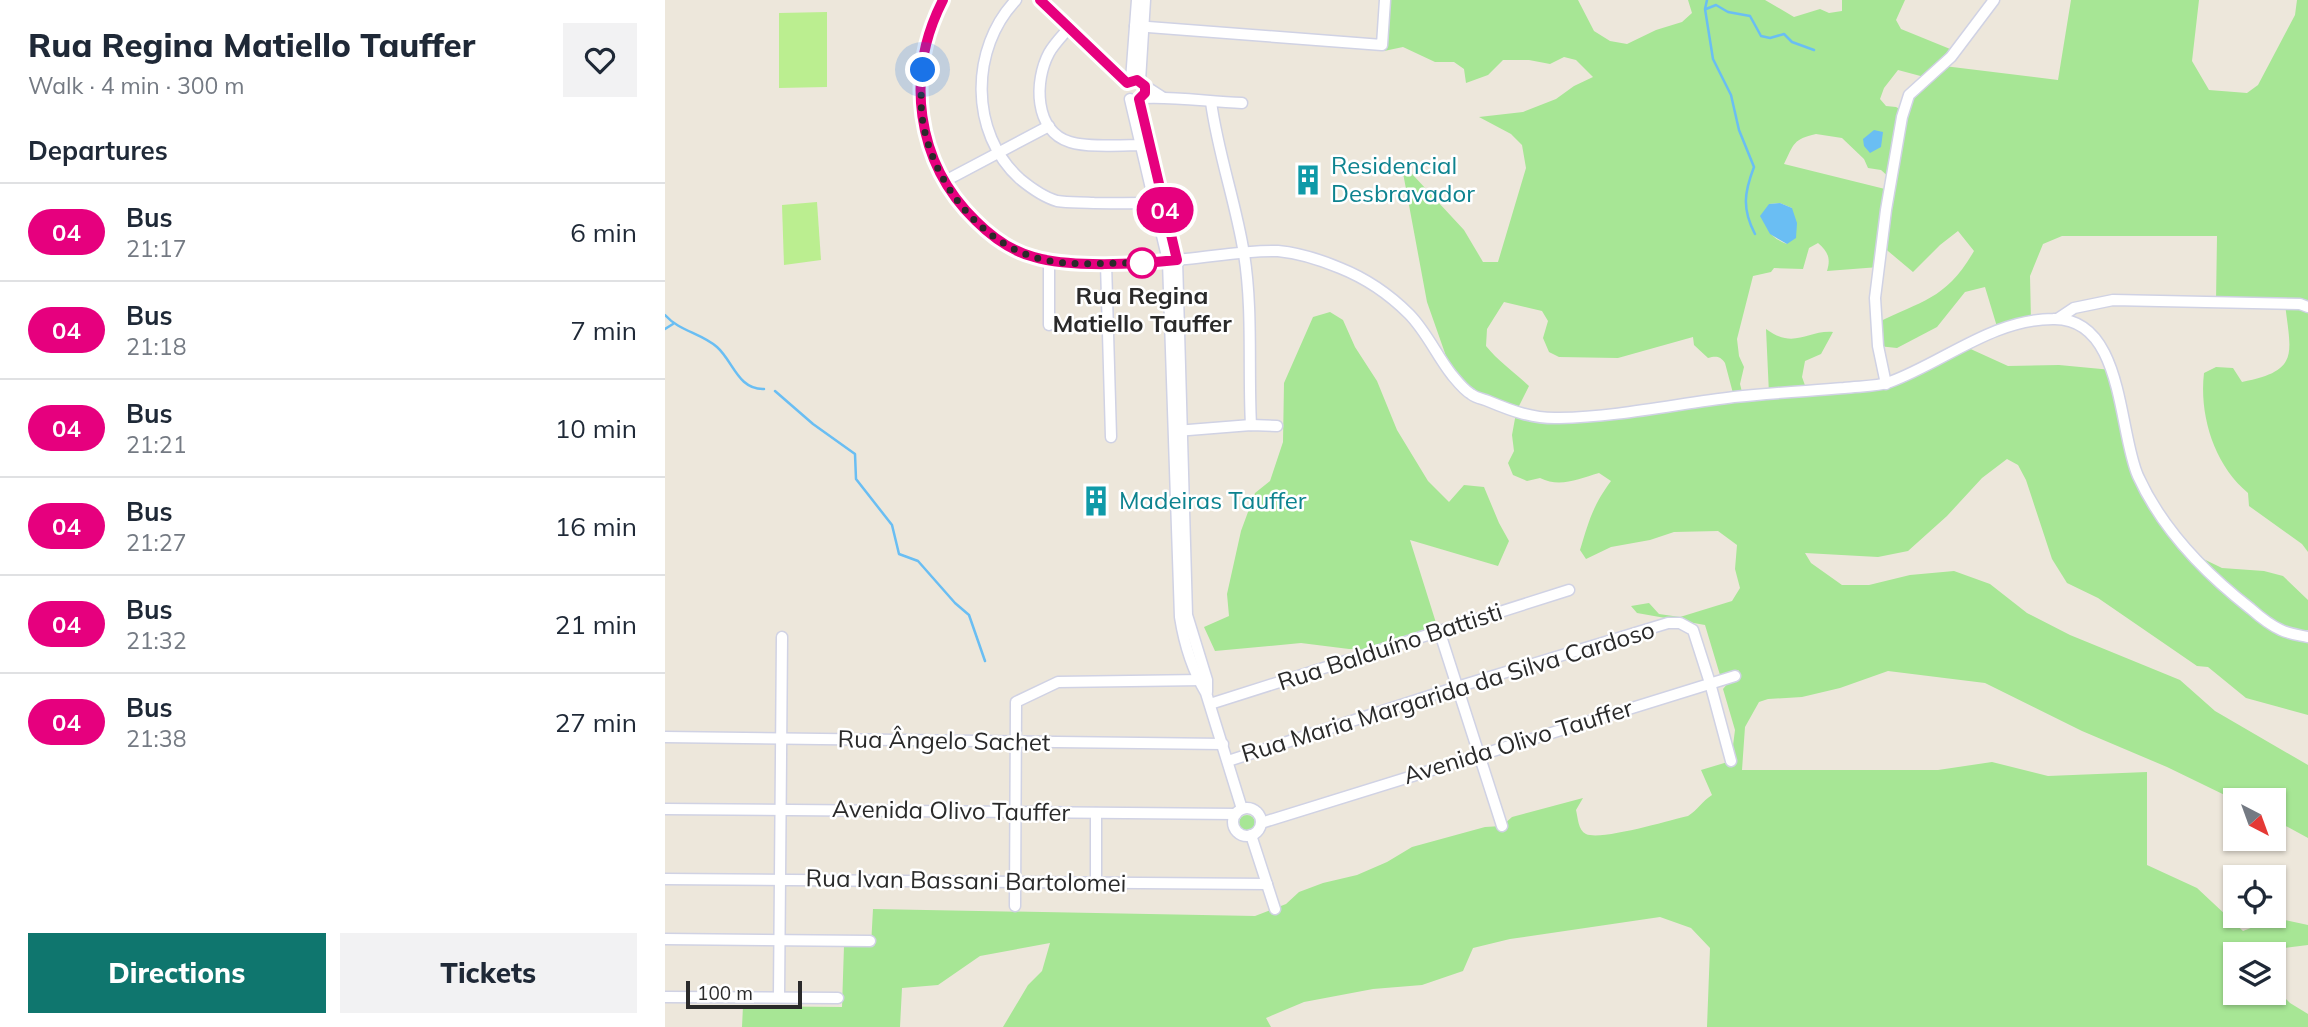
<!DOCTYPE html>
<meta charset="utf-8">
<style>
body{margin:0;font-family:Mulish,sans-serif;background:#f2f2f3;color:#1f2937;height:100vh;display:flex;flex-direction:column;font-size:26px;white-space:nowrap}
*{box-sizing:border-box;margin:0}
p{font-size:23px;color:#747a83}
.icon{flex:none;width:38px;height:38px;fill:none;stroke:currentColor;stroke-width:2;stroke-linecap:round;stroke-linejoin:round}
.map{position:relative;flex:1;overflow:hidden}
.details{display:flex;flex-direction:column;background:#fff;width:665px}
.details>*{flex:none}
.badge{padding:0 14px;border-radius:23px;font-size:24px;line-height:46px}
.needle{width:46px;rotate:139deg}
.tools{position:absolute;left:1558px;top:788px;display:grid;gap:14px}
.tools a{display:grid;place-items:center;width:63px;height:63px;border-radius:0px;background:#fff;box-shadow:0 2px 5px #0004;font-size:35px}
.scale{position:absolute;left:21px;bottom:18px;width:116px;box-sizing:border-box;padding-left:7px;border:4px solid #2a2a2a;border-top:0;font-size:19px;line-height:24px;white-space:nowrap;color:#2a2a2a;-webkit-text-stroke:5px #fff;paint-order:stroke}
.you{position:absolute;width:35px;height:35px;margin:-18px;border:5px solid #fff;border-radius:50%;background:#1a73e8;box-shadow:0 0 0 10px #1a73e833}
.map>.badge{position:absolute;translate:-50% -50%;box-shadow:0 0 0 4px #fff}
h2{padding:0 28px;font-size:26px;line-height:63px}
.round{display:grid;place-items:center;flex:none;width:74px;height:74px;border-radius:0px;background:#f2f2f3}
.summary{display:flex;align-items:center;justify-content:space-between;height:119px;padding:0 28px}
h1{font-size:33px;font-weight:800;line-height:52px}
.primary-button{display:flex;gap:14px;margin-top:auto;padding:14px 28px}
.primary-button a{flex:1;height:80px;border-radius:0px;background:#0f766e;color:#fff;font-size:28px;font-weight:800;line-height:80px;text-align:center}
.primary-button a+a{background:#f2f2f3;color:#1f2937}
ul{padding:0;list-style:none}
li{display:flex;align-items:center;gap:21px;height:98px;padding:0 28px;border-top:2px solid #e0e1e3}
li div{flex:1}
li b{display:block;font-size:26px}
li em{font-style:normal}
li .badge{min-width:77px;font-weight:700;text-align:center}
main{display:flex;flex:1;min-height:0}
.map>svg:first-child{display:block}
.green{fill:#a7e695;fill-rule:evenodd}
.pitch{fill:#bbee90}
.water{fill:#6abef3}
.lines{fill:none;stroke-linecap:round;stroke-linejoin:round}
.stream{stroke:#6abef3;stroke-width:2.5}
.minor-casing{stroke:#d0d2e4;stroke-width:13}
.minor{stroke:#fff;stroke-width:10}
.line-casing{stroke:#fff;stroke-width:16}
.line{stroke:#e6007e;stroke-width:10}
.walk{stroke:#2a2a2a;stroke-width:7;stroke-dasharray:0 12.6}
.stop-dot{fill:#fff;stroke:#e6007e;stroke-width:3.5}
.labels{text-anchor:middle;stroke-width:5;stroke-linejoin:round;paint-order:stroke}
.culture-label{font-size:24px;fill:#0d838f;stroke:#fff;text-anchor:start}
.stop-label{font-size:24px;font-weight:bold;fill:#2a2a2a;stroke:#fff}
.street-label{font-size:24px;fill:#2a2a2a;stroke:#fff}
</style>
<main>
<section class="details">
<div class="summary"><div><h1>Rua Regina Matiello Tauffer</h1><p>Walk · 4 min · 300 m</p></div><a class="round"><svg class="icon" aria-label="heart" viewBox="0 0 24 24"><path d="M12 20l-8-8c-3-5 5-10 8-4 3-6 11-1 8 4z"/></svg></a></div>
<h2>Departures</h2>
<ul>
<li><span class="badge" style="background:#e6007e;color:#fff">04</span><div><b>Bus</b><p>21:17</p></div><em>6 min</em></li>
<li><span class="badge" style="background:#e6007e;color:#fff">04</span><div><b>Bus</b><p>21:18</p></div><em>7 min</em></li>
<li><span class="badge" style="background:#e6007e;color:#fff">04</span><div><b>Bus</b><p>21:21</p></div><em>10 min</em></li>
<li><span class="badge" style="background:#e6007e;color:#fff">04</span><div><b>Bus</b><p>21:27</p></div><em>16 min</em></li>
<li><span class="badge" style="background:#e6007e;color:#fff">04</span><div><b>Bus</b><p>21:32</p></div><em>21 min</em></li>
<li><span class="badge" style="background:#e6007e;color:#fff">04</span><div><b>Bus</b><p>21:38</p></div><em>27 min</em></li>
</ul>
<div class="primary-button"><a>Directions</a><a>Tickets</a></div>
</section>
<div class="map">
<svg width="1643" height="1027" viewBox="0 0 1643 1027">
<rect width="100%" height="100%" fill="#ede7db"/>
<!-- green -->
<g class="green">
<path d="M722 0H913L929 31 945 41 962 44 991 30 1017 22 1027 13 1023 0H1100L1129 17 1155 9 1164 13 1177 11V0H1240L1231 20 1236 29 1290 51 1279 66 1393 80 1406 0H1534L1527 61 1544 90 1582 93 1593 85 1630 15 1632 0H1643V552L1637 544 1584 506 1583 493C1549 465 1534 415 1539 373L1551 367 1568 368 1577 382C1635 371 1626 354 1620 304L1551 302 1552 236H1397L1378 244 1365 276 1366 320 1333 330 1320 287 1300 292 1272 327 1232 348 1213 346 1212 323C1257 300 1281 300 1309 251L1293 231 1275 245 1248 272 1217 246 1214 267 1162 271C1166 258 1163 252 1153 243L1144 248 1138 269 1109 268 1106 272 1088 276 1072 339 1074 356 1079 367 1075 384 1078 396 1104 394 1101 329C1129 350 1142 330 1168 332L1156 354 1140 361 1137 377 1142 391 1221 384 1299 346 1343 366 1394 365 1447 370 1473 477 1522 551 1557 568 1599 571 1618 576 1643 600V630L1621 631 1643 637V715L1581 698 1543 667 1532 666 1433 598 1402 583 1387 559 1361 480 1353 465 1342 459 1317 478 1282 516 1243 551 1213 557 1140 553 1146 563 1177 585H1204L1245 575 1289 571 1325 584 1362 613 1405 635 1515 680 1550 711 1643 765V838L1608 819V800H1570L1502 767 1417 731 1320 683 1223 671 1175 688 1137 697 1103 699 1094 702 1080 727 1077 770H1273L1327 762 1383 776 1482 772V865L1532 888 1578 931 1611 918 1643 925V945L1612 949 1610 988 1625 1003 1643 1014V1027H1042L1045 948 1026 928 995 917 845 939 808 948 798 971 757 985 708 989 639 1002 601 1018 606 1027H338L363 985 377 971 385 943 315 956 273 985 237 988 235 1027H77L78 1006 177 1007 179 946H206L208 909 590 916 621 904 634 892 658 883 692 875 722 862 747 847 820 827 837 826 847 817 918 798 911 810C913 818 913 830 921 834 936 841 1005 820 1023 816 1033 810 1037 801 1047 795L1036 770 1066 761 1070 730 1058 689 1074 670 1055 675 1040 625 972 613 966 606 984 603 994 614 1015 617 1067 601 1075 588 1070 569 1072 545 1053 531 1009 532 985 540 946 547 921 559 915 550C924 521 927 507 946 481L934 473C913 479 895 488 875 478L862 481 848 475 843 463 849 451 847 435 851 413 805 394 788 376 762 302 736 162 799 230 818 262H833L861 168 857 145 846 134 814 117 858 112 891 99 909 86 928 77 911 60 899 57 885 64 864 60H838L823 75 801 83 799 69 789 62H770L738 47 719 51ZM1233 70 1263 78 1244 95 1238 111 1231 107 1221 106 1215 99 1219 88ZM1151 134 1177 138 1199 159 1203 168 1216 170 1226 179 1224 190 1119 164C1129 144 1128 139 1151 134ZM1115 203 1127 208 1122 244C1099 235 1102 226 1104 204ZM839 302 877 311 883 321 878 338 884 352 894 357 953 358 1028 337 1029 345 1043 358C1051 356 1055 356 1060 363L1069 397 896 418 851 412 864 386C849 372 833 361 821 346L822 329ZM1570 954H1608V992H1570Z"/>
<polygon points="665,312 678,320 690,347 712,381 732,430 763,481 784,502 799,485 819,487 834,523 844,541 833,566 745,540 772,626 702,649 684,649 636,643 550,651 539,627 564,616 562,594 576,531 590,493 605,481 618,442 619,383 648,317"/>
<circle cx="582" cy="823" r="8"/>
</g>
<!-- pitch -->
<g class="pitch">
<polygon points="162,12 162,87 114,88 114,13"/>
<polygon points="152,202 156,260 119,265 117,205"/>
</g>
<!-- water -->
<g class="water">
<polygon points="1209,130 1218,132 1216,147 1205,153 1199,146 1198,139"/>
<polygon points="1115,203 1127,208 1132,223 1131,238 1122,244 1105,234 1095,216 1104,204"/>
</g>
<g class="lines">
<!-- stream -->
<g class="stream">
<path d="M1042 0 1040 9 1048 59 1066 95 1074 130 1089 167C1079 193 1077 209 1090 234"/>
<polyline points="1041,9 1051,5 1063,12 1085,16 1096,36 1105,38 1119,34 1127,42 1149,50"/>
<path d="M0 315C14 331 36 333 52 347 68 361 73 390 99 389"/>
<polyline points="0,329 8,324"/>
<polyline points="110,391 148,424 190,454 191,479 227,525 234,554 253,561 290,603 304,615 320,661"/>
</g>
<!-- minor casing -->
<g class="minor-casing">
<g id="minor">
<path d="M278 0C254 48 246 111 270 161 287 197 311 230 348 249 390 272 474 263 521 259 552 256 582 250 613 251 634 253 656 260 675 268 700 278 725 295 744 314 761 331 772 356 787 375 792 381 799 390 806 394 811 398 818 399 823 401 847 411 868 419 894 418 953 417 1011 404 1069 397 1106 393 1143 391 1179 388 1194 386 1211 387 1225 382 1279 362 1328 319 1388 319 1459 317 1453 431 1473 476 1497 529 1541 574 1586 609 1595 617 1605 625 1616 630 1624 634 1634 635 1643 637"/>
<path d="M351 0C305 48 304 133 355 179 366 188 378 197 392 201 404 203 417 202 429 203 451 203 472 204 494 202"/>
<polyline points="375,0 462,83"/>
<polyline points="470,26 717,45 720,0"/>
<path d="M404 28C397 36 389 44 384 53 369 81 369 131 405 142 423 148 461 145 481 145"/>
<polyline points="466,80 472,0"/>
<polyline points="475,81 480,0"/>
<polyline points="480,86 497,97"/>
<path d="M477 98C510 96 544 102 577 103"/>
<path d="M465 99 503 261 515 617C519 642 528 671 541 693L577 809"/>
<polyline points="474,99 512,260 522,615 542,680 542,692"/>
<path d="M546 102C553 154 571 203 579 254 588 310 583 369 586 425"/>
<polyline points="280,181 384,126"/>
<polyline points="384,261 384,325"/>
<polyline points="441,263 446,437"/>
<polyline points="1394,318 1409,308 1448,300 1635,304 1643,307"/>
<polyline points="1221,384 1213,346 1210,298 1221,210 1237,117 1244,95 1286,57 1329,0"/>
<polyline points="511,431 586,425 612,426"/>
<polyline points="774,630 837,826"/>
<polyline points="545,704 904,590"/>
<polyline points="0,737 558,744"/>
<polyline points="563,761 792,687 1003,623 1015,623 1028,630 1045,683 1066,761"/>
<circle cx="582" cy="822" r="14"/>
<polyline points="0,809 571,814"/>
<polyline points="431,813 431,882"/>
<polyline points="596,823 1070,676"/>
<polyline points="586,835 610,909"/>
<polyline points="0,879 602,884"/>
<polyline points="350,906 351,702 393,682 538,680"/>
<polyline points="0,939 205,941"/>
<polyline points="0,997 173,998"/>
<polyline points="114,997 117,637"/>
</g>
</g>
<!-- minor -->
<use href="#minor" class="minor"/>
</g>
<g class="lines">
<!-- line casing -->
<g class="line-casing">
<path id="line" d="M278 0C240 74 250 162 311 221 327 237 346 251 369 257 405 268 474 264 512 260L474 99 480 93V86L472 80 462 83 375 0"/>
</g>
<!-- line -->
<use href="#line" class="line"/>
<!-- walk -->
<path class="walk" d="M258 70C256 88 255 106 258 123 269 185 318 247 380 260 411 267 446 262 477 263"/>
</g>
<!-- icons -->
<defs>
<g id="building-bare" transform="scale(2.415)"><path d="M-4-6H4V6H1V3H-1V6H-4ZM-2.5-4.3h1.7v1.8h-1.7ZM.8-4.3h1.7v1.8H.8ZM-2.5-1h1.7V.8h-1.7ZM.8-1h1.7V.8H.8Z" fill="#0f9aa8" stroke="#fff" stroke-width="2.5" paint-order="stroke"/></g>
</defs>
<g fill-rule="evenodd">
<use href="#building-bare" x="643" y="180"/>
<use href="#building-bare" x="431" y="501"/>
</g>
<!-- markers -->
<circle class="stop-dot" cx="477" cy="263" r="14"/>
<g class="labels">
<!-- culture labels -->
<g class="culture-label">
<text x="666" y="174">Residencial<tspan x="666" dy="28">Desbravador</tspan></text>
<text x="454" y="509">Madeiras Tauffer</text>
</g>
<!-- stop labels -->
<g class="stop-label">
<text x="477" y="304">Rua Regina<tspan x="477" dy="28">Matiello Tauffer</tspan></text>
</g>
<!-- street labels -->
<g class="street-label">
<text transform="translate(725 647) rotate(-18)" y="8">Rua Balduíno Battisti</text>
<text transform="translate(783 692) rotate(-17)" y="8">Rua Maria Margarida da Silva Cardoso</text>
<text transform="translate(279 741) rotate(1)" y="8">Rua Ângelo Sachet</text>
<text transform="translate(853 742) rotate(-17)" y="8">Avenida Olivo Tauffer</text>
<text transform="translate(286 811) rotate(1)" y="8">Avenida Olivo Tauffer</text>
<text transform="translate(301 881) rotate(1)" y="8">Rua Ivan Bassani Bartolomei</text>
</g>
</g>
</svg>
<div class="tools">
<a><svg class="needle" viewBox="-14 -14 28 28"><path d="M0-13l5 13h-10z" fill="#e53935"/><path d="M0 13l5-13h-10z" fill="#747a83"/></svg></a>
<a><svg class="icon" aria-label="locate" viewBox="0 0 24 24"><circle cx="12" cy="12" r="6"/><path d="M12 2v4M12 18v4M2 12h4M18 12h4"/></svg></a>
<a><svg class="icon" aria-label="layers" viewBox="0 0 24 24"><path d="M12 4l9 5-9 5-9-5zM3 14l9 5 9-5"/></svg></a>
</div>
<div class="scale">100 m</div>
<div class="you" style="left:258px;top:70px"></div>
<b class="badge" style="left:500px;top:210px;background:#e6007e;color:#fff">04</b>
</div>
</main>
